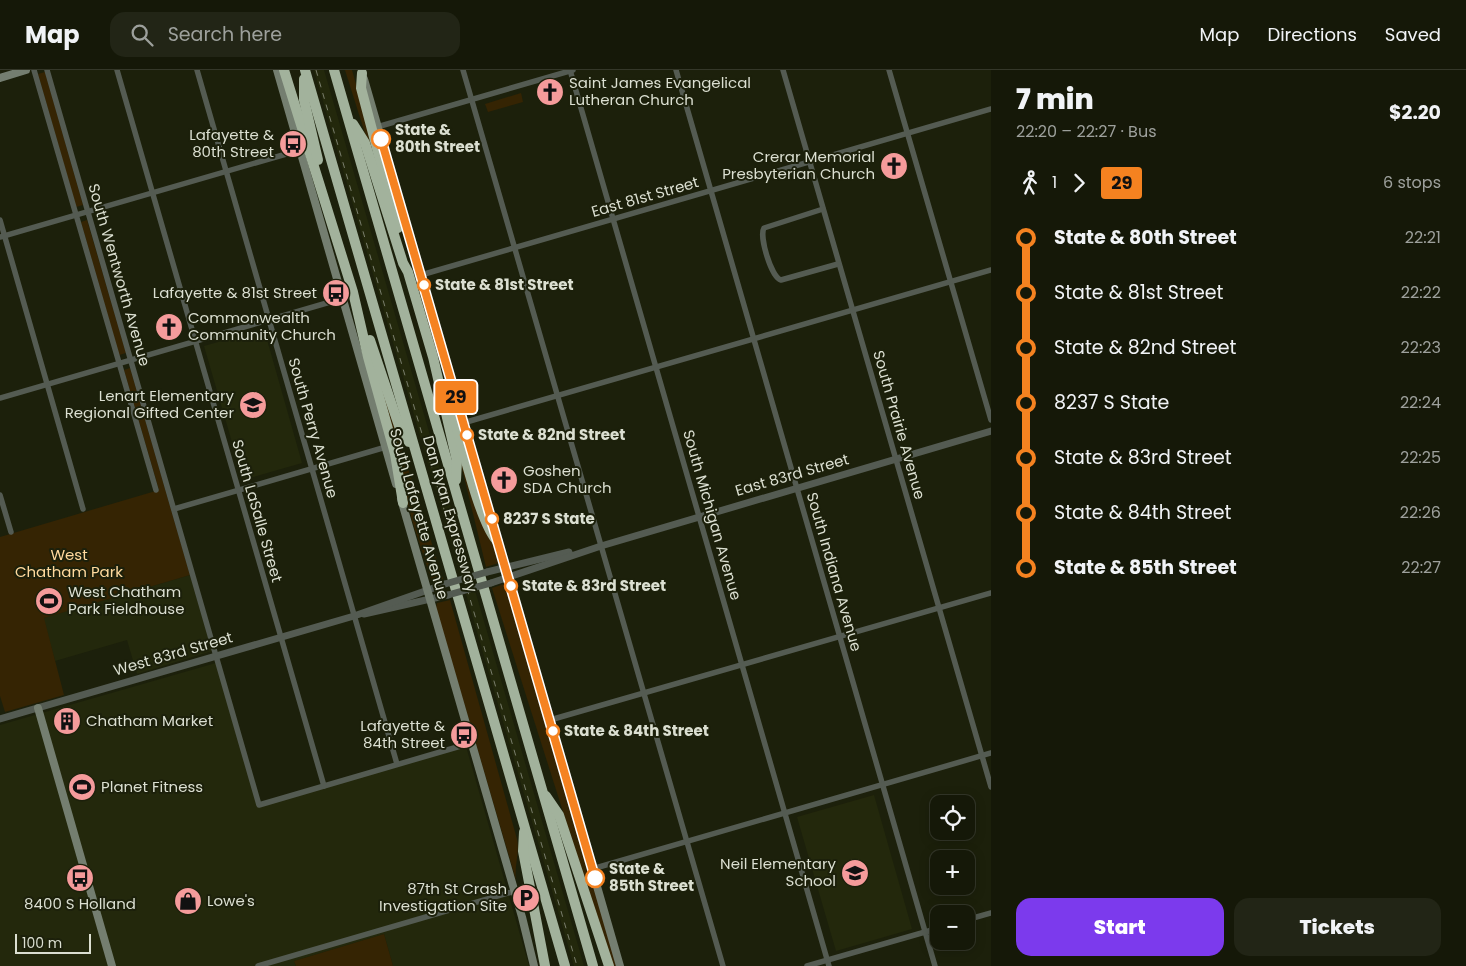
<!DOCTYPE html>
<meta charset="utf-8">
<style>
body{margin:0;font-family:Poppins,sans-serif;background:#222516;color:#f1f3f6;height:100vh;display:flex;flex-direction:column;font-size:19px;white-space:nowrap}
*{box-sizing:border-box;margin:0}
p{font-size:16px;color:#9da09c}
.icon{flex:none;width:28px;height:28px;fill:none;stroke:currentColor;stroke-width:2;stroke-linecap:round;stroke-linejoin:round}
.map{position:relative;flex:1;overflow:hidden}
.details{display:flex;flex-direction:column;background:#151808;width:475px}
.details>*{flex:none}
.badge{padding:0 10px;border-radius:4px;font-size:18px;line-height:32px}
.controls{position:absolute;left:930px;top:725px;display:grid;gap:10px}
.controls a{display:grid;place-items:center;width:45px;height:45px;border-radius:10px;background:#151808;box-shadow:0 2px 12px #0003,0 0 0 1px #343729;font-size:25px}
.scale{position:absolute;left:15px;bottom:12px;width:76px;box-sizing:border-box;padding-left:5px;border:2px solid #dbdfd1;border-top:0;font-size:14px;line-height:18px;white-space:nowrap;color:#dbdfd1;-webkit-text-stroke:4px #1c200b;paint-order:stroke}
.map>.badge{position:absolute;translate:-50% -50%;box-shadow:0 0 0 2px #fff}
.legs{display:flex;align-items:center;gap:8px;height:55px;padding:0 25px;font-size:16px}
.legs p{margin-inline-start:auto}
.headline{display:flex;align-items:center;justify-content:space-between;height:85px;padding:0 25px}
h1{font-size:28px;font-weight:800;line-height:38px}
.primary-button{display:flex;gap:10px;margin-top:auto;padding:10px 25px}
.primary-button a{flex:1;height:58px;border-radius:15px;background:#7c3aed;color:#fff;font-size:20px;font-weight:800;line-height:58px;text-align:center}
.primary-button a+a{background:#222516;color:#f1f3f6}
ul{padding:0 25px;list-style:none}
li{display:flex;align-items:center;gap:18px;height:55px;font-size:19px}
li i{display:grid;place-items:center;width:8px;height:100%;margin:0 6px;background:currentColor}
li i::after{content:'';width:12px;height:12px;margin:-6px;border:4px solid;border-radius:50%;background:#151808}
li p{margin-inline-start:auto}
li:first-child i{background:linear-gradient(#0000 50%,currentColor 0)}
li:last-child i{background:linear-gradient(currentColor 50%,#0000 0)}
header{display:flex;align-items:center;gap:30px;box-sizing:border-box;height:70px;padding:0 25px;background:#151808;border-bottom:1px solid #343729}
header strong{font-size:24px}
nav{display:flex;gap:28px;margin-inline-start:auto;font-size:18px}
.search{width:350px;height:45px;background:#222516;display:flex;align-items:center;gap:12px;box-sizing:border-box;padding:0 18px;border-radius:15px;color:#9da09c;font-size:19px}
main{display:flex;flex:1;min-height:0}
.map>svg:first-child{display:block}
.built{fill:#23280c}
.green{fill:#352403}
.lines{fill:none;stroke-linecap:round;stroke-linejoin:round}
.minor{stroke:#545b52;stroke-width:5.5}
.tertiary{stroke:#545b52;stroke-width:7}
.secondary{stroke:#747e70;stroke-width:8}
.motorway{stroke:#a2b29c;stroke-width:10}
.rail{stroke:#7a7e6c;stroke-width:1;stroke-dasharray:6 6;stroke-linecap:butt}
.tertiary-bridge{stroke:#545b52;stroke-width:7}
.line-1-casing{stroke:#fff;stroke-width:11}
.line-1{stroke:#f58220;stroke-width:8}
.stop-1-dot{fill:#fff;stroke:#f58220;stroke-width:2.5}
.labels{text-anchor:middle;stroke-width:4;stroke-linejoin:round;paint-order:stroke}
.poi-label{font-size:15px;fill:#dbdfd1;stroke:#1c200b;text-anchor:start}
.stop-label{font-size:15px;font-weight:bold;fill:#dbdfd1;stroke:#1c200b;text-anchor:start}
.street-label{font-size:15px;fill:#dbdfd1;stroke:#1c200b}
.park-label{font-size:15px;fill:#ffd99d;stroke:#1c200b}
</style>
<header>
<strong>Map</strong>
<div class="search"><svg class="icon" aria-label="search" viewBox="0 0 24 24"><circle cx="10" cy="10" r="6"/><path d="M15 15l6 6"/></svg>Search here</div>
<nav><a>Map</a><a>Directions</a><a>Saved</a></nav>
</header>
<main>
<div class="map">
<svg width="991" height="896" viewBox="0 0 991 896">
<rect width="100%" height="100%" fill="#1c200b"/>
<!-- built -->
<g class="built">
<polygon points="314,0 324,0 584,896 574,896"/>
<polygon points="264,259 302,393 243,410 204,276"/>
<polygon points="190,505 212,581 137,604 127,570 55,591 43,548"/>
<polygon points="216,593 257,734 465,673 529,896 393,896 384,864 294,891 296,896 0,896 0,655"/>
<polygon points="874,725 912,859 836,881 797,747"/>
</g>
<!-- green -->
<g class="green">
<polygon points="345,0 352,0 373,75 369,76"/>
<polygon points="45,2 83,135 76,137 38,4"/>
<polygon points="521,23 523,32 488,42 485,34"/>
<polygon points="87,150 126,283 119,285 81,152"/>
<polygon points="402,158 403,158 449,319 429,259"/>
<polygon points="371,281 443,509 432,512 412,450"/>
<polygon points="130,298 190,505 44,548 64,625 5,642 0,626 0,467 159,420 124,300"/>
<polygon points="447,337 488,463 496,480 499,493 486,497"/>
<polygon points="504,514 506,515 617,896 612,896 492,518"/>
<path d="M450 530 517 769C520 783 514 796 516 810L436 538 437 533Z"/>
<polygon points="384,864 393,896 296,896 294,891"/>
</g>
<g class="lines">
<!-- minor -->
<g class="minor">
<polyline points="34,0 156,420"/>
<polyline points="47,0 259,735 471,673"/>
<polyline points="117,0 324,716"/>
<polyline points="197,0 397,694"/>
<polyline points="463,0 723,896"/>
<polyline points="570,0 829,896"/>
<polyline points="676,0 935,896"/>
<polyline points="783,0 991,717"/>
<polyline points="889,0 991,350"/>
<polyline points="377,57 573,0"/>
<path d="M823 139 764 158C759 166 771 207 781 210L838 194"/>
<polyline points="0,150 83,439"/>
<polyline points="0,167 300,80"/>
<polyline points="421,205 991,39"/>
<polyline points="0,328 344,228"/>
<polyline points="463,353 991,200"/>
<polyline points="0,425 11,462"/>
<polyline points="174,439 386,377"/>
<polyline points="550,650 991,523"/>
<polyline points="592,799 991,683"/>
<polyline points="966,850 991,843"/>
<polyline points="258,896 515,821"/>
<polyline points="807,896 939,858"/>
</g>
<!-- tertiary -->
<g class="tertiary">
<polyline points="487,502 569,482"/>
<polyline points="491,513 601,476 991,361"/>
<polyline points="364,544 448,525"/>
<polyline points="0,649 354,546 445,514"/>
</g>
<!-- secondary -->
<g class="secondary">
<polyline points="277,0 396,414"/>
<polyline points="0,8 26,0"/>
<polyline points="364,9 620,896"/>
<polyline points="401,429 522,847 534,896"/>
<polyline points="38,638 112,896"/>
</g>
<!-- motorway -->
<g class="motorway">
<polyline points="284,0 353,222 368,287 395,384 403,433"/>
<polyline points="305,0 565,896"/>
<polyline points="334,0 593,896"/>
<polyline points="362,3 361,18 398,158"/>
<polyline points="304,9 304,30 318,90"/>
<polyline points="353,54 365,73 403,193 408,202 433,287 457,391 456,410"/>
<polyline points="370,270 399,356 409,372"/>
<path d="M447 323C458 355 478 453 498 472"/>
<polyline points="546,726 559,745 609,896"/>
<polyline points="524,762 523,781 545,896"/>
</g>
<!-- rail -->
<polyline class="rail" points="316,0 577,896"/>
<!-- tertiary-bridge -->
<g class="tertiary-bridge">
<polyline points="445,514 487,502"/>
<polyline points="448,525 491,513"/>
</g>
</g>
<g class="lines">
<!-- line-1 casing -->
<g class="line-1-casing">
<polyline id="line-1" points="381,69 595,808"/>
</g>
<!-- line-1 -->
<use href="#line-1" class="line-1"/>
</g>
<!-- icons -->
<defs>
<g id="church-disc" transform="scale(1.4375)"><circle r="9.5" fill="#f59b9b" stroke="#1c200b"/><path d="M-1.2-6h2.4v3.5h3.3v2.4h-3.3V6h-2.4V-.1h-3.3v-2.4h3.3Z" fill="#111"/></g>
<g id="bus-disc" transform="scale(1.4375)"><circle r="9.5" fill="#f59b9b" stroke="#1c200b"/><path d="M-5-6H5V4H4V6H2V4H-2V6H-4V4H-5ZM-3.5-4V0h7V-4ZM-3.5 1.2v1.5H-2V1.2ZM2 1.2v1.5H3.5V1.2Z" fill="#111"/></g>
<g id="school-disc" transform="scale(1.4375)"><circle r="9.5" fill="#f59b9b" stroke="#1c200b"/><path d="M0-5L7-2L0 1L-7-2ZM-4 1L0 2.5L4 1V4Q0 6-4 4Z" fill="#111"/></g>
<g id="stadium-disc" transform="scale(1.4375)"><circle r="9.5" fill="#f59b9b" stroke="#1c200b"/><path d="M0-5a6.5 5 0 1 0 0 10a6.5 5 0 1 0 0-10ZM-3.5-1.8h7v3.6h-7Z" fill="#111"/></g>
<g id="building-disc" transform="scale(1.4375)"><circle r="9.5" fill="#f59b9b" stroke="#1c200b"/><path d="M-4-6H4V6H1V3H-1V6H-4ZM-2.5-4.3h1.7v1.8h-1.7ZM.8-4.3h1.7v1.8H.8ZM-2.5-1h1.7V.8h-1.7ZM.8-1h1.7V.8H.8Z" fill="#111"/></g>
<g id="parking-disc" transform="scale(1.4375)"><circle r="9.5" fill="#f59b9b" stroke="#1c200b"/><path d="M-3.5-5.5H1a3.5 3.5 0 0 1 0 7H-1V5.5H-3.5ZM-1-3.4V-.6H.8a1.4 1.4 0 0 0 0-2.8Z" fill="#111"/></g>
<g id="shop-disc" transform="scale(1.4375)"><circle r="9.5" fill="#f59b9b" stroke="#1c200b"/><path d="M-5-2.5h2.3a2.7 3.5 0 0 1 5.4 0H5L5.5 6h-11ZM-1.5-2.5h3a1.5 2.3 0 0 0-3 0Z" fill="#111"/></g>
</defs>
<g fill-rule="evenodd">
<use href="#church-disc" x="550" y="22"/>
<use href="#bus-disc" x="293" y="74"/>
<use href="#church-disc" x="894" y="96"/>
<use href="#bus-disc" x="336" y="223"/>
<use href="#church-disc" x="169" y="257"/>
<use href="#school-disc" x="253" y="335"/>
<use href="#church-disc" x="504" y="410"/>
<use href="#stadium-disc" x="49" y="531"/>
<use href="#building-disc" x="67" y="651"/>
<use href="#bus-disc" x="464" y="665"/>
<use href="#stadium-disc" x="82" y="717"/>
<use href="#school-disc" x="855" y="803"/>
<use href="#bus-disc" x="80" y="808"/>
<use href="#parking-disc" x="526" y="828"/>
<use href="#shop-disc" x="188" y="831"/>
</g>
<!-- markers -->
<g class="stop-1-dot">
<circle cx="381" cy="69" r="9"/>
<circle cx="424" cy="215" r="6"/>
<circle cx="467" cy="365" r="6"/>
<circle cx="492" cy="449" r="6"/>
<circle cx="511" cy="516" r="6"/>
<circle cx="553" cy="661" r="6"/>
<circle cx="595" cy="808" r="9"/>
</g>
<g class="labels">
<!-- poi labels -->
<g class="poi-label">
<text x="569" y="18">Saint James Evangelical<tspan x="569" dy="17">Lutheran Church</tspan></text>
<text x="274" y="70" text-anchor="end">Lafayette &amp;<tspan x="274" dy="17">80th Street</tspan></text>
<text x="875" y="92" text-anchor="end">Crerar Memorial<tspan x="875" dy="17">Presbyterian Church</tspan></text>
<text x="317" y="228" text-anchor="end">Lafayette &amp; 81st Street</text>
<text x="188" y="253">Commonwealth<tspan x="188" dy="17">Community Church</tspan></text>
<text x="234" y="331" text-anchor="end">Lenart Elementary<tspan x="234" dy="17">Regional Gifted Center</tspan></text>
<text x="523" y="406">Goshen<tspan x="523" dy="17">SDA Church</tspan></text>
<text x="68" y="527">West Chatham<tspan x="68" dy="17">Park Fieldhouse</tspan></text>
<text x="86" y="656">Chatham Market</text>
<text x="445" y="661" text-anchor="end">Lafayette &amp;<tspan x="445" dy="17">84th Street</tspan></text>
<text x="101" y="722">Planet Fitness</text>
<text x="836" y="799" text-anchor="end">Neil Elementary<tspan x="836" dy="17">School</tspan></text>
<text x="507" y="824" text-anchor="end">87th St Crash<tspan x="507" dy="17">Investigation Site</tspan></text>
<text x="207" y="836">Lowe's</text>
<text x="80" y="839" text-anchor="middle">8400 S Holland</text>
</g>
<!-- stop labels -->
<g class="stop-label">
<text x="395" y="65">State &amp;<tspan x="395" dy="17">80th Street</tspan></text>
<text x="435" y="220">State &amp; 81st Street</text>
<text x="478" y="370">State &amp; 82nd Street</text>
<text x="503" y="454">8237 S State</text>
<text x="522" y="521">State &amp; 83rd Street</text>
<text x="564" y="666">State &amp; 84th Street</text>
<text x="609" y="804">State &amp;<tspan x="609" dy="17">85th Street</tspan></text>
</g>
<!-- street labels -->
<g class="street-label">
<text transform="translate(645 127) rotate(-16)" y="5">East 81st Street</text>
<text transform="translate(119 205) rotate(74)" y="5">South Wentworth Avenue</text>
<text transform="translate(899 355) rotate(74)" y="5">South Prairie Avenue</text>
<text transform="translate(313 358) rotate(74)" y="5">South Perry Avenue</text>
<text transform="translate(792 405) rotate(-16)" y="5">East 83rd Street</text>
<text transform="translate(257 441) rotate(74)" y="5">South LaSalle Street</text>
<text transform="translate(419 444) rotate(74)" y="5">South Lafayette Avenue</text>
<text transform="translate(450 444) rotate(74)" y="5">Dan Ryan Expressway</text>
<text transform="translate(712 445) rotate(74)" y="5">South Michigan Avenue</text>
<text transform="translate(834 502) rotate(74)" y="5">South Indiana Avenue</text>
<text transform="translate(173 584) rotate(-16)" y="5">West 83rd Street</text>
</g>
<!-- park labels -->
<g class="park-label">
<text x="69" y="490">West<tspan x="69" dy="17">Chatham Park</tspan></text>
</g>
</g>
</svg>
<div class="controls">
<a><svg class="icon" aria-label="locate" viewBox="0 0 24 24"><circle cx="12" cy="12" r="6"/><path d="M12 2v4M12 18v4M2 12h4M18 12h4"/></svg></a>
<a>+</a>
<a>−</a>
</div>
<div class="scale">100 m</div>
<b class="badge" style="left:456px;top:327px;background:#f58220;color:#111">29</b>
</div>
<section class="details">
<div class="headline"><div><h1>7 min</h1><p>22:20 – 22:27 · Bus</p></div><b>$2.20</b></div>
<div class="legs"><svg class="icon" aria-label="walk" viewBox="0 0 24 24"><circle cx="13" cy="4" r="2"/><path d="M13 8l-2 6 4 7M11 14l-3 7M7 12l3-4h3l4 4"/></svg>1<svg class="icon" aria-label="forward" viewBox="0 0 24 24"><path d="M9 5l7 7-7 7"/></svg><b class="badge" style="background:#f58220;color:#111">29</b><p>6 stops</p></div>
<ul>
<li><i style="color:#f58220"></i><b>State &amp; 80th Street</b><p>22:21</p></li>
<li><i style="color:#f58220"></i><span>State &amp; 81st Street</span><p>22:22</p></li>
<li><i style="color:#f58220"></i><span>State &amp; 82nd Street</span><p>22:23</p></li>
<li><i style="color:#f58220"></i><span>8237 S State</span><p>22:24</p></li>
<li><i style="color:#f58220"></i><span>State &amp; 83rd Street</span><p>22:25</p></li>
<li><i style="color:#f58220"></i><span>State &amp; 84th Street</span><p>22:26</p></li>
<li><i style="color:#f58220"></i><b>State &amp; 85th Street</b><p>22:27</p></li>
</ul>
<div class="primary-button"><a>Start</a><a>Tickets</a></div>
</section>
</main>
